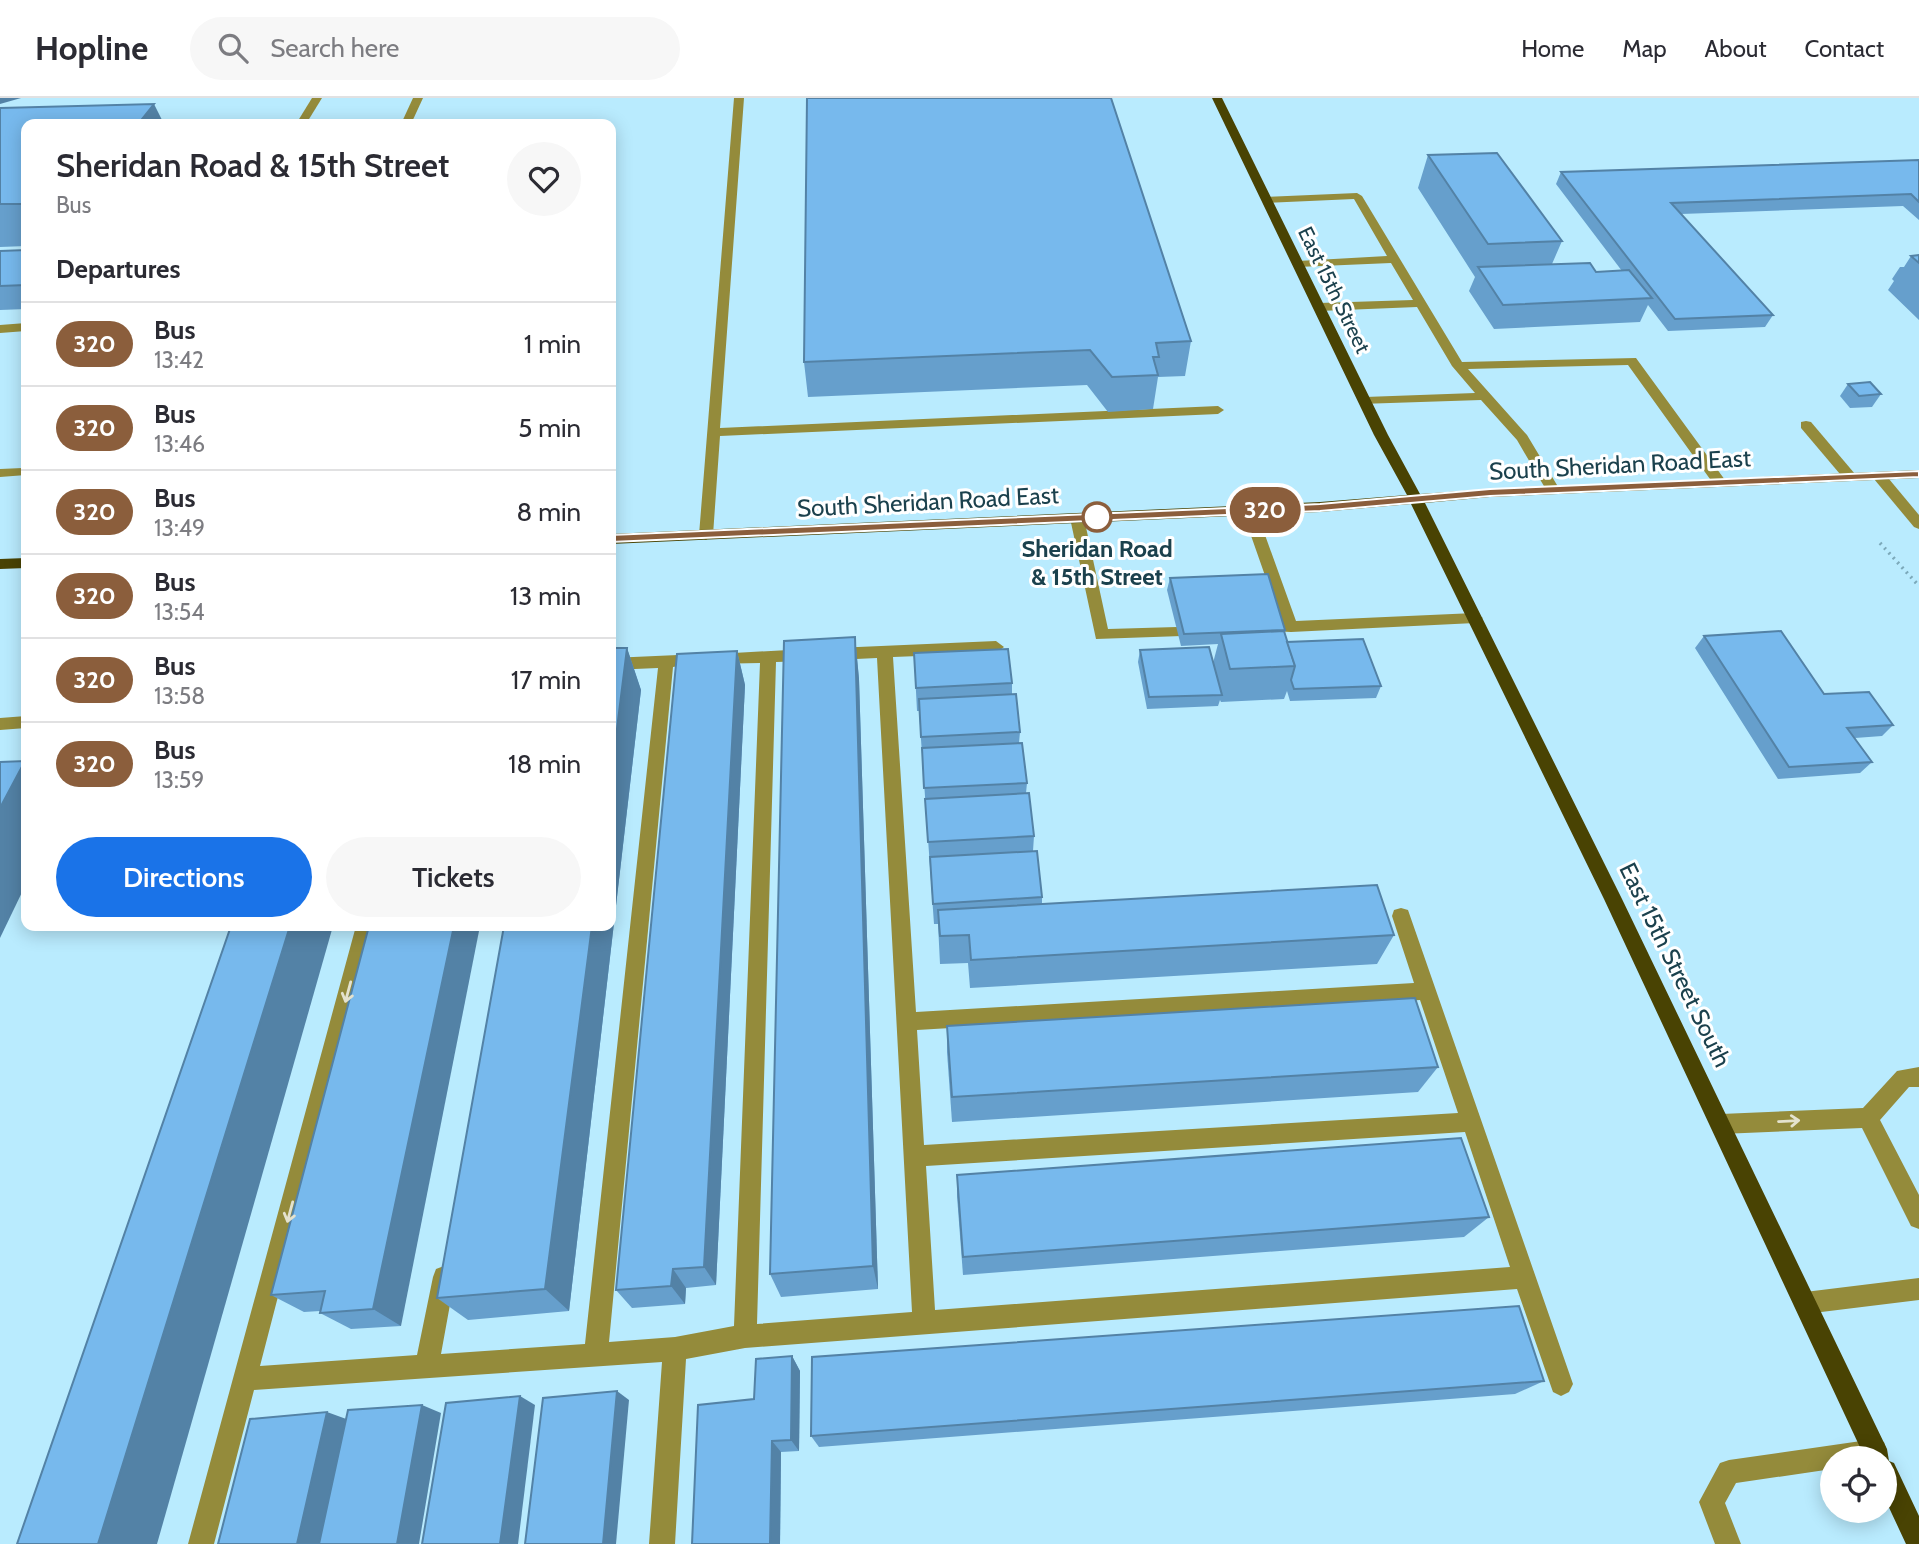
<!DOCTYPE html>
<style>
body{margin:0;font-family:Cabin,sans-serif;background:#f7f7f7;color:#2b2b33;height:100vh;display:flex;flex-direction:column;font-size:26px;white-space:nowrap}
*{box-sizing:border-box;margin:0}
p{font-size:23px;color:#7c7c81}
.icon{flex:none;width:38px;height:38px;fill:none;stroke:currentColor;stroke-width:2;stroke-linecap:round;stroke-linejoin:round}
.map{position:relative;flex:1;overflow:hidden}
.details{position:absolute;left:21px;top:21px;width:595px;height:812px;display:flex;flex-direction:column;background:#fff;border-radius:14px;box-shadow:0 4px 18px #0003}
.details>*{flex:none}
.badge{padding:0 14px;border-radius:23px;font-size:24px;line-height:46px}
.tools{position:absolute;left:1820px;top:1348px;display:grid;gap:14px}
.tools a{display:grid;place-items:center;width:77px;height:77px;border-radius:50%;background:#fff;box-shadow:0 4px 18px #0003;font-size:35px}
.map>.badge{position:absolute;translate:-50% -50%;box-shadow:0 0 0 4px #fff}
h2{padding:0 35px;font-size:26px;line-height:63px}
.round{display:grid;place-items:center;flex:none;width:74px;height:74px;border-radius:37px;background:#f7f7f7}
.summary{display:flex;align-items:center;justify-content:space-between;height:119px;padding:0 35px}
h1{font-size:33px;font-weight:600;line-height:52px}
.primary-button{display:flex;gap:14px;margin-top:auto;padding:14px 35px}
.primary-button a{flex:1;height:80px;border-radius:42px;background:#1a73e8;color:#fff;font-size:28px;font-weight:600;line-height:80px;text-align:center}
.primary-button a+a{background:#f7f7f7;color:#2b2b33}
ul{padding:0;list-style:none}
li{display:flex;align-items:center;gap:21px;height:84px;padding:0 35px;border-top:2px solid #e1e1e2}
li div{flex:1}
li b{display:block;font-size:26px}
li em{font-style:normal}
li .badge{min-width:77px;font-weight:700;text-align:center}
header{display:flex;align-items:center;gap:42px;box-sizing:border-box;height:98px;padding:0 35px;background:#fff;border-bottom:2px solid #e1e1e2}
header strong{font-size:33px}
nav{display:flex;gap:38px;margin-inline-start:auto;font-size:24px}
.search{width:490px;height:63px;background:#f7f7f7;display:flex;align-items:center;gap:18px;box-sizing:border-box;padding:0 24px;border-radius:38px;color:#7c7c81;font-size:26px}
.map>svg:first-child{display:block}
.lines{fill:none;stroke-linecap:round;stroke-linejoin:round}
.path{stroke:#7ca9ba;stroke-width:3.5;stroke-dasharray:2 4.5;stroke-linecap:butt}
.minor{fill:#948b3b;fill-rule:evenodd}
.major{fill:#494303;fill-rule:evenodd}
.wall{fill:#669fcc}
.shaded-wall{fill:#5382a6}
.building{fill:#77b9ed;stroke:#5382a6;stroke-width:2}
.oneway{stroke:#e4e2ce}
.line{fill:#8b5e3c;stroke:#fff;stroke-width:2}
.stop-dot{fill:#fff;stroke:#8b5e3c;stroke-width:3.5}
.labels{text-anchor:middle;stroke-width:6;stroke-linejoin:round;paint-order:stroke}
.far-street-label{font-size:21px;fill:#1b414d;stroke:#fff}
.street-label{font-size:24px;fill:#1b414d;stroke:#fff}
.stop-label{font-size:24px;font-weight:bold;fill:#1b414d;stroke:#fff}
</style>
<header>
<strong>Hopline</strong>
<div class="search"><svg class="icon" aria-label="search" viewBox="0 0 24 24"><circle cx="10" cy="10" r="6"/><path d="M15 15l6 6"/></svg>Search here</div>
<nav><a>Home</a><a>Map</a><a>About</a><a>Contact</a></nav>
</header>
<div class="map">
<svg width="1919" height="1446" viewBox="0 0 1919 1446">
<rect width="100%" height="100%" fill="#b9ebfe"/>
<g class="lines">
<!-- path -->
<polyline class="path" points="1880,445 1919,488"/>
<!-- minor -->
<g class="minor">
<polygon points="312,0 322,0 306,26 296,26"/>
<polygon points="413,0 423,0 411,26 401,26"/>
<polygon points="734,0 744,0 720,330 1218,308 1224,312 1218,316 720,338 713,437 706,442 701,440 699,437"/>
<polygon points="1357,95 1362,98 1462,264 1636,260 1725,382 1725,388 1715,388 1628,267 1468,271 1527,337 1560,392 1553,396 1548,395 1517,342 1481,302 1360,306 1359,303 1365,299 1475,295 1452,268 1417,209 1319,213 1313,209 1319,205 1413,202 1391,165 1298,169 1292,166 1298,163 1387,158 1354,101 1267,105 1262,102 1267,99"/>
<polygon points="26,225 26,233 0,235 0,227"/>
<polygon points="1806,323 1811,324 1855,376 1855,382 1845,382 1801,330 1801,324"/>
<polygon points="0,371 23,370 26,371 26,377 0,379"/>
<polygon points="1879,374 1884,375 1919,417 1919,431 1914,429 1874,381 1872,378"/>
<polygon points="1249,407 1256,412 1296,523 1475,515 1483,520 1475,525 1291,534 1272,533 1269,529 1272,525 1281,523 1242,412"/>
<polygon points="1077,415 1084,420 1108,531 1177,529 1185,534 1182,538 1096,541 1070,420"/>
<path d="M996 543 1004 549 996 555 893 559 916 914 1414 885 1392 818 1394 812 1401 810 1408 812 1573 1286 1569 1294 1561 1298 1553 1294 1517 1191 745 1250 686 1261 675 1446H649L662 1264 254 1292 214 1446H188L356 828H374L260 1268 417 1257 433 1179 436 1171 444 1168 452 1171 455 1179 441 1256 585 1246 658 570 611 572V560L678 557 686 563 684 567 673 569 609 1244 675 1239 734 1228 760 565 710 566 708 562 710 558 716 556 807 551 815 557 807 563 776 564 757 1226 912 1214 877 560 835 562 827 556 835 550ZM1420 902 1458 1015 924 1047 917 932ZM1465 1034 1510 1169 935 1212 926 1068Z"/>
<polygon points="26,618 26,630 0,632 0,620"/>
<polygon points="1919,969 1919,989 1909,989 1880,1022 1919,1097 1919,1131 1911,1128 1862,1030 1721,1036 1714,1033 1711,1026 1714,1019 1721,1016 1863,1010 1897,973"/>
<polygon points="1919,1180 1919,1202 1805,1216 1797,1213 1794,1205 1797,1197 1805,1194"/>
<polygon points="1875,1341 1884,1344 1887,1353 1884,1360 1832,1360 1832,1371 1736,1385 1725,1405 1741,1446 1715,1446 1699,1404 1720,1365 1729,1362"/>
</g>
<!-- major -->
<g class="major">
<polygon points="1212,0 1222,0 1388,337 1420,396 1490,391 1919,372 1919,380 1490,399 1425,405 1622,801 1887,1351 1889,1363 1894,1365 1919,1418 1919,1446 1906,1446 1885,1401 1885,1360 1865,1360 1604,801 1411,406 1320,414 611,446 611,436 1320,404 1407,397 1374,337"/>
<polygon points="26,460 26,470 0,471 0,461"/>
</g>
</g>
<!-- wall -->
<g class="wall">
<polygon points="0,10 26,26 26,148 0,149"/>
<polygon points="1428,57 1562,143 1552,166 1596,174 1622,173 1556,86 1561,74 1919,62 1919,122 1903,108 1681,116 1773,217 1765,229 1668,233 1648,207 1640,224 1494,231 1469,193 1475,179 1418,90"/>
<polygon points="26,152 26,211 0,212 0,153"/>
<polygon points="1919,157 1919,222 1888,192 1894,183 1892,181 1900,169 1904,169 1911,158"/>
<polygon points="1191,243 1185,278 1158,279 1153,311 1108,314 1087,287 808,299 804,264"/>
<polygon points="1848,286 1881,296 1872,309 1850,310 1840,298"/>
<polygon points="1170,480 1285,532 1284,535 1287,544 1381,588 1376,600 1290,603 1287,593 1284,601 1221,604 1220,602 1218,608 1147,611 1138,564 1140,552 1213,565 1218,546 1181,548 1167,492"/>
<polygon points="1704,538 1824,596 1893,627 1882,638 1855,640 1872,664 1860,675 1778,681 1695,550"/>
<polygon points="855,539 859,581 878,1191 781,1199 770,1176"/>
<polygon points="627,550 641,592 569,1213 468,1222 437,1200"/>
<polygon points="737,553 745,587 716,1187 686,1190 685,1206 632,1210 616,1192"/>
<polygon points="914,555 1012,585 1012,596 1020,634 1019,645 1027,685 1026,695 1034,738 1033,753 1042,799 1042,806 1394,837 1377,866 970,890 968,865 940,866 938,826 934,826 919,613 917,613"/>
<polygon points="369,828 401,1228 351,1231 320,1215 320,1213 304,1214 271,1197"/>
<polygon points="947,928 1438,969 1418,994 952,1024 947,954"/>
<polygon points="957,1077 1489,1119 1464,1139 963,1177 957,1098"/>
<polygon points="792,1258 800,1273 799,1353 781,1354 780,1446 754,1301"/>
<polygon points="1544,1283 1515,1296 819,1349 811,1338"/>
</g>
<!-- shaded-wall -->
<g class="shaded-wall">
<polygon points="0,0 21,0 0,6"/>
<polygon points="154,6 164,26 138,26"/>
<polygon points="855,539 859,581 878,1191 873,1168"/>
<polygon points="627,550 641,592 569,1213 545,1191 592,828 611,828 611,679"/>
<polygon points="737,553 745,587 716,1187 704,1169"/>
<polygon points="25,663 26,664 26,786 0,840 0,710"/>
<polygon points="290,828 333,828 157,1446 98,1446"/>
<polygon points="454,828 480,828 401,1228 373,1211"/>
<polygon points="673,1171 686,1190 685,1206 671,1188"/>
<polygon points="792,1258 800,1273 799,1353 791,1342"/>
<polygon points="617,1293 629,1302 616,1446 603,1446"/>
<polygon points="520,1298 535,1307 518,1446 500,1446"/>
<polygon points="422,1307 441,1315 419,1446 397,1446"/>
<polygon points="327,1314 349,1322 323,1446 297,1446"/>
<polygon points="772,1343 781,1354 780,1446 770,1446"/>
</g>
<!-- building -->
<g class="building">
<polygon points="807,0 1111,0 1191,243 1156,245 1159,259 1153,259 1158,277 1112,279 1090,252 804,264"/>
<polygon points="154,6 138,26 26,26 26,106 0,106 0,10"/>
<polygon points="1497,55 1562,143 1488,146 1428,57"/>
<polygon points="1919,62 1919,104 1911,96 1671,105 1773,217 1675,221 1561,74"/>
<polygon points="26,152 26,187 0,188 0,153"/>
<polygon points="1919,157 1919,165 1911,158"/>
<polygon points="1590,165 1596,174 1629,172 1652,200 1503,207 1478,169"/>
<polygon points="1870,284 1881,296 1859,298 1848,286"/>
<polygon points="1268,476 1285,532 1184,536 1170,480"/>
<polygon points="1284,533 1295,568 1230,571 1221,536"/>
<polygon points="1781,533 1824,596 1869,594 1893,627 1847,630 1872,664 1789,669 1704,538"/>
<polygon points="855,539 873,1168 770,1176 784,543"/>
<polygon points="1363,541 1381,588 1294,591 1291,582 1295,568 1287,544"/>
<polygon points="1209,549 1222,597 1149,599 1140,552"/>
<polygon points="611,550 627,550 611,679"/>
<polygon points="1008,551 1012,585 916,590 914,555"/>
<polygon points="737,553 704,1169 673,1171 671,1188 616,1192 677,556"/>
<polygon points="1016,596 1020,634 921,639 919,601"/>
<polygon points="1022,645 1027,685 924,690 922,650"/>
<polygon points="25,663 0,710 0,664"/>
<polygon points="1029,695 1034,738 928,744 925,701"/>
<polygon points="1037,753 1042,799 933,806 930,759"/>
<polygon points="1377,787 1394,837 971,862 969,837 940,838 938,812"/>
<polygon points="231,828 290,828 98,1446 17,1446"/>
<polygon points="369,828 454,828 373,1211 320,1215 325,1193 271,1197"/>
<polygon points="504,828 592,828 545,1191 437,1200"/>
<polygon points="1415,900 1438,969 952,999 947,928"/>
<polygon points="1461,1040 1489,1119 963,1159 957,1077"/>
<polygon points="1519,1208 1544,1283 811,1338 812,1259"/>
<polygon points="792,1258 791,1342 772,1343 770,1446 692,1446 698,1307 754,1301 756,1261"/>
<polygon points="617,1293 603,1446 525,1446 543,1300"/>
<polygon points="520,1298 500,1446 422,1446 446,1305"/>
<polygon points="422,1307 397,1446 319,1446 348,1312"/>
<polygon points="327,1314 297,1446 218,1446 250,1321"/>
</g>
<!-- one-way arrows -->
<defs><path id="oneway-shaft" d="M-6 0H5M1.5-3L5.5 0L1.5 3" fill="none" stroke-width="1.6" stroke-linecap="round" stroke-linejoin="round" transform="scale(1.75)"/></defs>
<g class="oneway">
<use href="#oneway-shaft" transform="translate(348 894) rotate(105)"/>
<use href="#oneway-shaft" transform="translate(1789 1023) rotate(-3)"/>
<use href="#oneway-shaft" transform="translate(290 1114) rotate(105)"/>
</g>
<!-- line -->
<polygon class="line" points="1919,373 1919,379 1490,398 1320,413 611,444 605,441 611,437 1320,406 1490,391"/>
<!-- markers -->
<circle class="stop-dot" cx="1097" cy="419" r="14"/>
<g class="labels">
<!-- far-street labels -->
<g class="far-street-label">
<text transform="translate(1334 192) rotate(64)" y="7">East 15th Street</text>
</g>
<!-- street labels -->
<g class="street-label">
<text transform="translate(1620 367) rotate(-3)" y="8">South Sheridan Road East</text>
<text transform="translate(928 404) rotate(-3)" y="8">South Sheridan Road East</text>
<text transform="translate(1675 867) rotate(64)" y="8">East 15th Street South</text>
</g>
<!-- stop labels -->
<g class="stop-label">
<text x="1097" y="459">Sheridan Road<tspan x="1097" dy="28">&amp; 15th Street</tspan></text>
</g>
</g>
</svg>
<div class="tools">
<a><svg class="icon" aria-label="locate" viewBox="0 0 24 24"><circle cx="12" cy="12" r="6"/><path d="M12 2v4M12 18v4M2 12h4M18 12h4"/></svg></a>
</div>
<b class="badge" style="left:1265px;top:412px;background:#8b5e3c;color:#fff">320</b>
<section class="details">
<div class="summary"><div><h1>Sheridan Road &amp; 15th Street</h1><p>Bus</p></div><a class="round"><svg class="icon" aria-label="heart" viewBox="0 0 24 24"><path d="M12 20l-8-8c-3-5 5-10 8-4 3-6 11-1 8 4z"/></svg></a></div>
<h2>Departures</h2>
<ul>
<li><span class="badge" style="background:#8b5e3c;color:#fff">320</span><div><b>Bus</b><p>13:42</p></div><em>1 min</em></li>
<li><span class="badge" style="background:#8b5e3c;color:#fff">320</span><div><b>Bus</b><p>13:46</p></div><em>5 min</em></li>
<li><span class="badge" style="background:#8b5e3c;color:#fff">320</span><div><b>Bus</b><p>13:49</p></div><em>8 min</em></li>
<li><span class="badge" style="background:#8b5e3c;color:#fff">320</span><div><b>Bus</b><p>13:54</p></div><em>13 min</em></li>
<li><span class="badge" style="background:#8b5e3c;color:#fff">320</span><div><b>Bus</b><p>13:58</p></div><em>17 min</em></li>
<li><span class="badge" style="background:#8b5e3c;color:#fff">320</span><div><b>Bus</b><p>13:59</p></div><em>18 min</em></li>
</ul>
<div class="primary-button"><a>Directions</a><a>Tickets</a></div>
</section>
</div>
